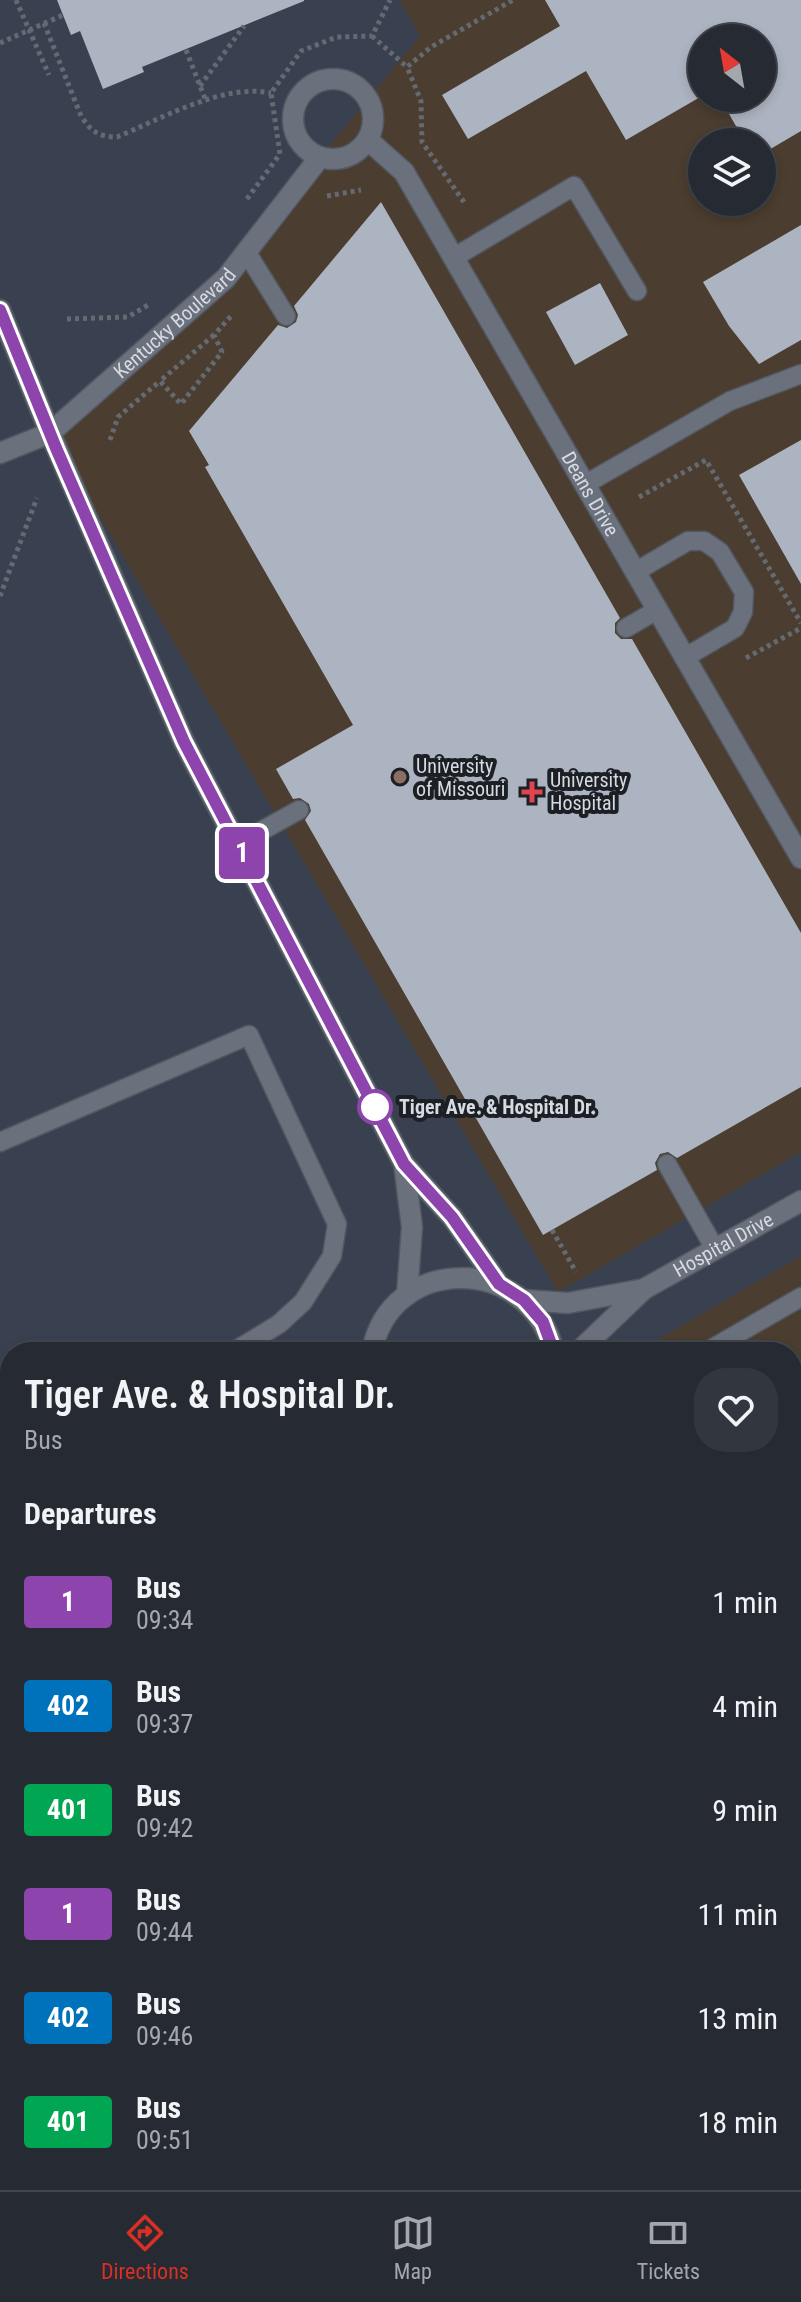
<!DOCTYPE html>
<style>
body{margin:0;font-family:"Roboto Condensed",sans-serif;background:#32363e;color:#f1f3f6;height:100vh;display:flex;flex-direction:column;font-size:30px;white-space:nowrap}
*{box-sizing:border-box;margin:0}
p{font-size:26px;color:#a4a7ac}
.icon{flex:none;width:44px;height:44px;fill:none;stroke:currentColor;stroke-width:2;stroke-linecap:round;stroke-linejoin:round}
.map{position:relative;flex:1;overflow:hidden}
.sheet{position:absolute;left:0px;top:1342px;width:802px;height:848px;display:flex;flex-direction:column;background:#262a32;border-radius:32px 32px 0 0;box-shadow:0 4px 12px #0003,0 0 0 2px #42464d}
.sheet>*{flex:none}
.badge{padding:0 16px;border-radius:6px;font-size:28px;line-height:52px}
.needle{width:52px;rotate:329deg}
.controls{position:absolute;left:688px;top:24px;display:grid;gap:16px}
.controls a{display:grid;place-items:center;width:88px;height:88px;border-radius:50%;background:#262a32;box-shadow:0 4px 12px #0003,0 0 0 2px #42464d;font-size:40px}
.map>.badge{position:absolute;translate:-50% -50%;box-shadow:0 0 0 4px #fff}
h2{padding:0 24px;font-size:30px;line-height:72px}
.round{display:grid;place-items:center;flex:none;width:84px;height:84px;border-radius:32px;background:#32363e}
.summary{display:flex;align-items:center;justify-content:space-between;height:136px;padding:0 24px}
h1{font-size:38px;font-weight:600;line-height:60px}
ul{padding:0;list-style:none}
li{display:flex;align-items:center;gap:24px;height:104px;padding:0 24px}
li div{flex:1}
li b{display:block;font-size:30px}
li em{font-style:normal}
li .badge{min-width:88px;font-weight:700;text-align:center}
.tab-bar{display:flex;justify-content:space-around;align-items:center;height:112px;border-top:2px solid #42464d;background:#262a32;font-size:22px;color:#a4a7ac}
.tab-bar a{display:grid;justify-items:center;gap:4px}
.tab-bar .on{color:#d93025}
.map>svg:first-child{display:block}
.built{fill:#394151;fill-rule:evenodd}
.medical{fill:#4b3d2f;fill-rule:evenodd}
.green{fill:#4f684e}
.building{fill:#adb4c1}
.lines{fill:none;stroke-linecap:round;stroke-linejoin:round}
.lane-casing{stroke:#525760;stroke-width:21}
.street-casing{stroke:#525760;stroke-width:23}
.secondary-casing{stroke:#525760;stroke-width:23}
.primary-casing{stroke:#525760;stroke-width:23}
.path{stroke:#646972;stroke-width:5;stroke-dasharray:4 4;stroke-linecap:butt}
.lane{stroke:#6a717d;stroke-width:18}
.street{stroke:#6a717d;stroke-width:20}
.secondary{stroke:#6a717d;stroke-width:20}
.primary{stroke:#b68081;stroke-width:20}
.line-casing{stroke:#fff;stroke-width:18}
.line{stroke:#8e44ad;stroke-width:12}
.education-dot{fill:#8d6e63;stroke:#1c1f24;stroke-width:3}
.health-dot{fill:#e0444e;stroke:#1c1f24;stroke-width:3}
.stop-dot{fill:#fff;stroke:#8e44ad;stroke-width:4}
.labels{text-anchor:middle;stroke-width:8;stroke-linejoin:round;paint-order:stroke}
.street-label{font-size:20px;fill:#d6dae1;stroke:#1c1f24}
.poi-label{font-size:20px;fill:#d6dae1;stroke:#1c1f24;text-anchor:start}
.stop-label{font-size:20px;font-weight:bold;fill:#d6dae1;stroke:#1c1f24;text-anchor:start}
</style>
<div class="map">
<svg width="801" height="2190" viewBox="0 0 801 2190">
<rect width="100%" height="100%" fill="#323842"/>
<!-- built -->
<path class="built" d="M0 0H801V2190H0ZM702 38H762V98H702ZM702 142H762V202H702ZM10 1352H792V2180H10Z"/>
<!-- medical -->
<g class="medical">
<path d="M400 0H801V1152L558 1292 50 433 226 278 320 157 420 36ZM702 38H762V98H702ZM702 142H762V202H702Z"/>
<polygon points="801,1256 801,1765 792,1749 792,1352 636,1352"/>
</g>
<!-- green -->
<polygon class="green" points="10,2112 10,2180 297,2180 315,2190 0,2190 0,2113"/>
<!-- building -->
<g class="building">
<polygon points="57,0 304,0 304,1 142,67 144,72 103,89 80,31 71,35"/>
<polygon points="545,0 801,0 801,131 762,154 762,142 745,142 720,98 762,98 762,38 702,38 702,96 626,140 586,71 468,139 442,95 560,26"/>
<polygon points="381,202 620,618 615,623 615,633 621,639 632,639 801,933 801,1087 677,1158 668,1152 660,1154 655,1163 657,1170 543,1235 305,820 311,811 309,804 300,798 293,799 276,769 353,725 205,467 209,465 189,431 278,325 287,328 296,322 298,315 294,306"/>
<polygon points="801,225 801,340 759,364 729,326 703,282"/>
<polygon points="600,283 628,335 575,365 546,312"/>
<polygon points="801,440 801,584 739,475"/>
</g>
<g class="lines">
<!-- lane casing -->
<g class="lane-casing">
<g id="lane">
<polyline points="247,253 286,316"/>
<polyline points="453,258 574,186 637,291"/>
<polyline points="584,485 730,401 801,374"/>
<polyline points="635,572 688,541 704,541 720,552 744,592 743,612 735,628 684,658"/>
<polyline points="626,628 657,610"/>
<polyline points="238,844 299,810"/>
<polyline points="0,1142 249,1035 337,1224 332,1256 303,1302 279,1324 233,1352"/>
<polyline points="667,1164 715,1249"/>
<polyline points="706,1352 801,1297"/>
<polyline points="0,1444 10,1440"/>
</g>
</g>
<!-- street casing -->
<g class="street-casing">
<g id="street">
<circle cx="333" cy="119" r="40"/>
<path id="s1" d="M368 140 404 172 801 858"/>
<path id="s2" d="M0 453 50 433 226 278 320 157"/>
<polyline points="524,1300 568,1303 644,1289"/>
<path id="s3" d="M578 1352 644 1289 801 1201"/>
</g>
</g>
<!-- secondary casing -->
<g class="secondary-casing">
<g id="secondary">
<polyline points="0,310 50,433 184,742 404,1164 452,1217 499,1284"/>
<polyline points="404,1164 412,1227 407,1295"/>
<path d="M372 1352C389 1255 529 1252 554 1352"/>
<polyline points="792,1879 801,1895"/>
</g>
</g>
<!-- primary casing -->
<g class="primary-casing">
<g id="primary">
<polyline points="0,1848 10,1851"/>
<polyline points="792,1963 801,1943"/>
<polyline points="792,2136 801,2141"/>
</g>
</g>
<!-- path -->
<g class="path">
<polyline points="16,0 49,75"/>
<path d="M44 23 81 116C91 131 98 137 117 137 161 119 223 83 271 93"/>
<polyline points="372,36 407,67"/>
<polyline points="0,43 63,15"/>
<polyline points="186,50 206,101"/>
<polyline points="200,86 244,26"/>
<polyline points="327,196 361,190"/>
<polyline points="247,199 280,154 271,93 301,51 337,37 372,36 390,0"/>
<polyline points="464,202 422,142 421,101 407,67 431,47 513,0"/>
<polyline points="67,319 128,317 148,305"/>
<polyline points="214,335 160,381 181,404 222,352 214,335 232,315"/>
<polyline points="110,440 118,417 160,381"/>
<polyline points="639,497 706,460 801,623"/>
<polyline points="0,596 37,498"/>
<polyline points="746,658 801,628"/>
<polyline points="552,1230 576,1272"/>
<polyline points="725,2180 734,2190"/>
</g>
<!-- lane -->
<use href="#lane" class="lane"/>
<!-- street -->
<use href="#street" class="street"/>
<!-- secondary -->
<use href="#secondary" class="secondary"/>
<!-- primary -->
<use href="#primary" class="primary"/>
</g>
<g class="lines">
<!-- line casing -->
<g class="line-casing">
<polyline id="line" points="0,310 56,448 184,742 404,1164 452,1217 499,1284 524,1300 543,1322 554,1352"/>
</g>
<!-- line -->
<use href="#line" class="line"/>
</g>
<!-- markers -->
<circle class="education-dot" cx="400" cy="777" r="8"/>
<path class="health-dot" d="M528 780h8v8h8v8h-8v8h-8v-8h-8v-8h8z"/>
<circle class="stop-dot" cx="375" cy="1107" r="16"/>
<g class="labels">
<!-- street labels -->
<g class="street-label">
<text dy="7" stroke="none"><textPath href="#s2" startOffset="220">Kentucky Boulevard</textPath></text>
<text dy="7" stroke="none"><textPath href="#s1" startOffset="420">Deans Drive</textPath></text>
<text dy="7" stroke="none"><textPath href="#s3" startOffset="182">Hospital Drive</textPath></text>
</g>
<!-- poi labels -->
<g class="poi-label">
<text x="416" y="773">University<tspan x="416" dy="23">of Missouri</tspan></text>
<text x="550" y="787">University<tspan x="550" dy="23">Hospital</tspan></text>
</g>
<!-- stop labels -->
<g class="stop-label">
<text x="399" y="1114">Tiger Ave. &amp; Hospital Dr.</text>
</g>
</g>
</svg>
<div class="controls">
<a><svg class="needle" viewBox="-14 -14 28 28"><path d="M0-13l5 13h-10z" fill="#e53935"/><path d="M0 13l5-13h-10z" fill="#a4a7ac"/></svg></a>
<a><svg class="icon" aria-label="layers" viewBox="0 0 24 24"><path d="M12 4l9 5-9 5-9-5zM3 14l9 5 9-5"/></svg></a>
</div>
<b class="badge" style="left:242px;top:853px;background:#8e44ad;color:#fff">1</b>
<section class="sheet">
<div class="summary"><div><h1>Tiger Ave. &amp; Hospital Dr.</h1><p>Bus</p></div><a class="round"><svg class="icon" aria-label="heart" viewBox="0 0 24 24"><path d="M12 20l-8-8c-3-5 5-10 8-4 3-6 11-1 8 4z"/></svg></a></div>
<h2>Departures</h2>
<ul>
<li><span class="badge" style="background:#8e44ad;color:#fff">1</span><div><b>Bus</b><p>09:34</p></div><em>1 min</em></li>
<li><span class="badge" style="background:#0072bc;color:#fff">402</span><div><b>Bus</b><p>09:37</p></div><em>4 min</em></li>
<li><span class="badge" style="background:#00a651;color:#fff">401</span><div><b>Bus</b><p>09:42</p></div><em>9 min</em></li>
<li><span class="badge" style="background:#8e44ad;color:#fff">1</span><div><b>Bus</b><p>09:44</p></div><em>11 min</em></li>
<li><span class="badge" style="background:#0072bc;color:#fff">402</span><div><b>Bus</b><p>09:46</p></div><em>13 min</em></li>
<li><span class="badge" style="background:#00a651;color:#fff">401</span><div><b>Bus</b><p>09:51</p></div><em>18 min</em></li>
</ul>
</section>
</div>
<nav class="tab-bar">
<a class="on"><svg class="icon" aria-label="directions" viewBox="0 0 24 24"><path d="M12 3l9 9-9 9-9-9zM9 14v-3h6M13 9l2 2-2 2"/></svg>Directions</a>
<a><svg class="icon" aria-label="map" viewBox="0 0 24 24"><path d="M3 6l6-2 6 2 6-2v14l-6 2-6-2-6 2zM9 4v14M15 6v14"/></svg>Map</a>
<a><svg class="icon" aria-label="tickets" viewBox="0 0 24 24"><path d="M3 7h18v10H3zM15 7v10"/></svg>Tickets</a>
</nav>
